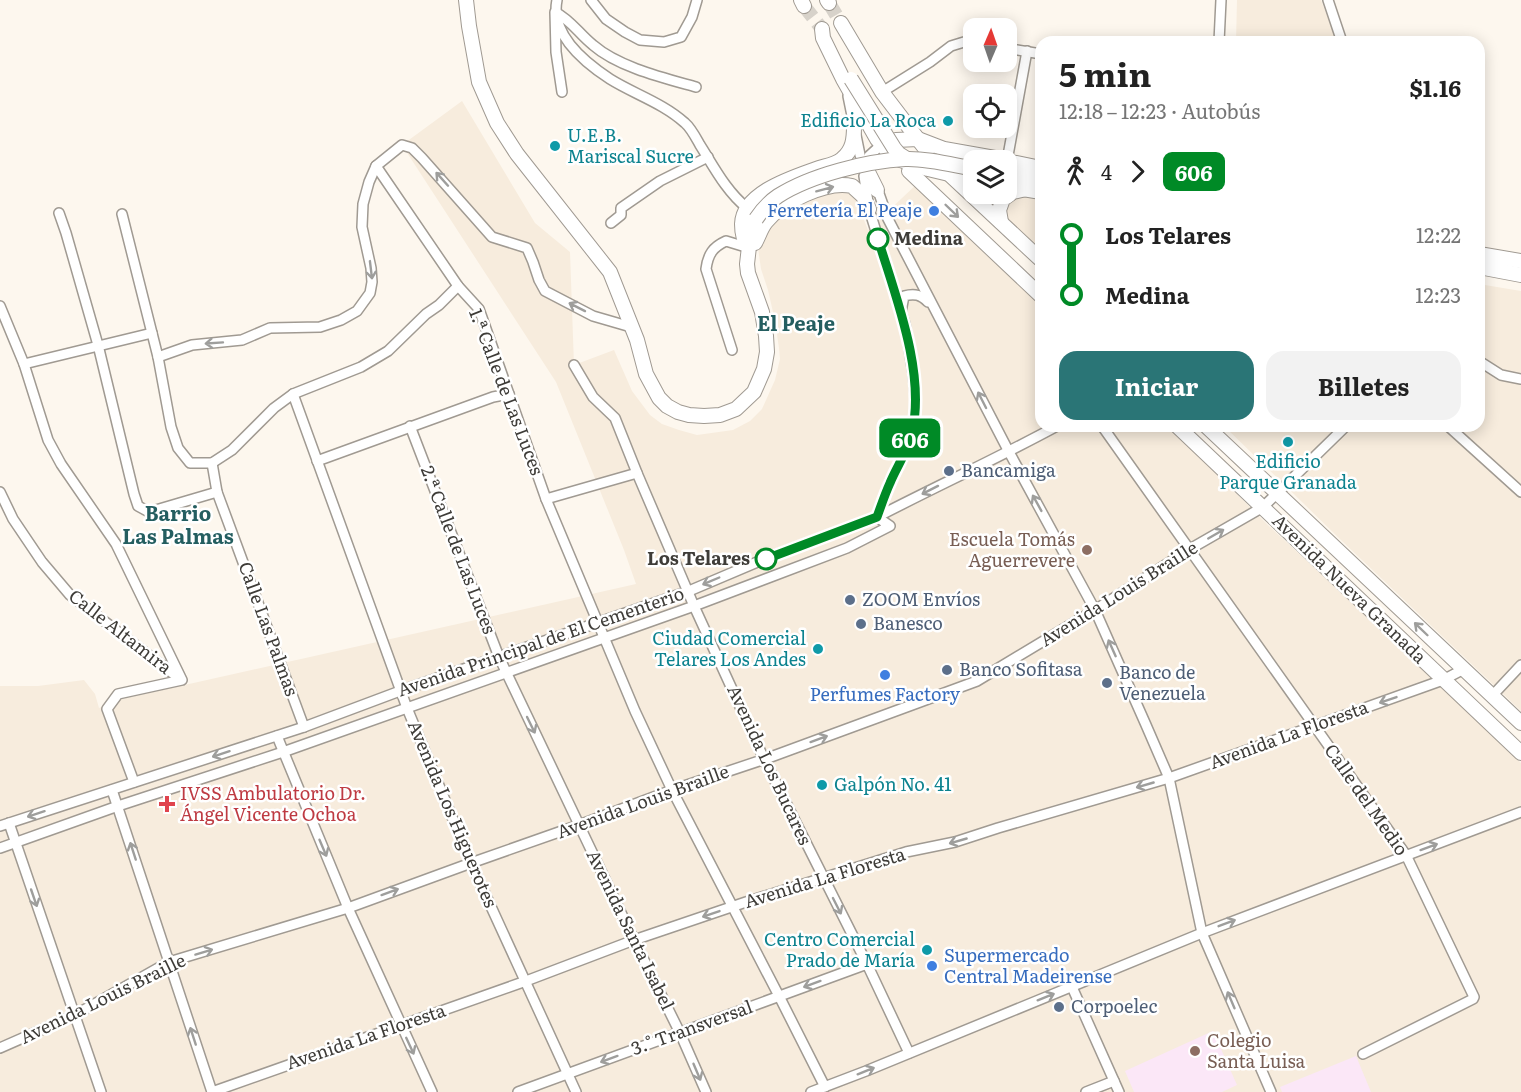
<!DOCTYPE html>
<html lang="es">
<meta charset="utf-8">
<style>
body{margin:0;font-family:Literata,serif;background:#f2f2f2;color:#222;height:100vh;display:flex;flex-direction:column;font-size:22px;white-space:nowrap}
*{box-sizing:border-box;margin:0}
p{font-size:20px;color:#767676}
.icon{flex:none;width:33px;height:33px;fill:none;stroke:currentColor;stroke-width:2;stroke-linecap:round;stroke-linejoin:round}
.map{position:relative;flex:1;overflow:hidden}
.side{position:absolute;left:1035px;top:36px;width:450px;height:396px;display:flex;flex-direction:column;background:#fff;border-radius:18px;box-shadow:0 3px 15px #0003}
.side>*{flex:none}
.badge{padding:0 12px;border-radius:9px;font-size:21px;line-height:39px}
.needle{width:39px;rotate:2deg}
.buttons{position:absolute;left:963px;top:18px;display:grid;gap:12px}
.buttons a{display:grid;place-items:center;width:54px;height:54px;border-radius:12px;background:#fff;box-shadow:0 3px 15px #0003;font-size:30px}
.map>.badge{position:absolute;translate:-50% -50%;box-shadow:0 0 0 3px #fff}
.legs{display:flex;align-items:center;gap:9px;height:66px;padding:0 24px;font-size:20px}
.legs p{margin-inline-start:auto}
.summary{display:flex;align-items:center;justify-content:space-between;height:102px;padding:0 24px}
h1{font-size:33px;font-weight:700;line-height:45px}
.cta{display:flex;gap:12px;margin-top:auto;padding:12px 24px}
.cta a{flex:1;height:69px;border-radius:18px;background:#2a7576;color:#fff;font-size:24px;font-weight:700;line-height:69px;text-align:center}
.cta a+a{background:#f2f2f2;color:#222}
ul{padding:0 24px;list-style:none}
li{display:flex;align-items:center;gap:21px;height:60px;font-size:22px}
li i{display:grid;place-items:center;width:9px;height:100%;margin:0 8px;background:currentColor}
li i::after{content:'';width:15px;height:15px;margin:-8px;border:4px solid;border-radius:50%;background:#fff}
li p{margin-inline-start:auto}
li:first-child i{background:linear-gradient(#0000 50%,currentColor 0)}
li:last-child i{background:linear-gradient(currentColor 50%,#0000 0)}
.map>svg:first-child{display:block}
.built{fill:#f7ecdd}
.education{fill:#fbe7f7}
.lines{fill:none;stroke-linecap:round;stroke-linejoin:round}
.secondary-tunnel{stroke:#d7d2ca;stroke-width:14;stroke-dasharray:14 7;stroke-linecap:butt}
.street-casing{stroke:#a09a92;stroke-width:12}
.secondary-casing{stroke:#a09a92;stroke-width:16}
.street{stroke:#fff;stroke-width:9}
.secondary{stroke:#fff;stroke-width:14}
.secondary-bridge-casing{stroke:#a09a92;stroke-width:16;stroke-linecap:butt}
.secondary-bridge{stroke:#fff;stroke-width:14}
.oneway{stroke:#9e9e9c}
.line-1-casing{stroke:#fff;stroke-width:14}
.line-1{stroke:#008a26;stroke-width:9}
.culture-dot{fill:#0f9aa8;stroke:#fff;stroke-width:2}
.shop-dot{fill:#3f7fe0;stroke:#fff;stroke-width:2}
.stop-1-dot{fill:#fff;stroke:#008a26;stroke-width:3}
.service-dot{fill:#5c6f8a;stroke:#fff;stroke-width:2}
.education-dot{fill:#8d6e63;stroke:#fff;stroke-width:2}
.health-dot{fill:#e0444e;stroke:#fff;stroke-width:2}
.labels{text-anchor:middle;stroke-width:5;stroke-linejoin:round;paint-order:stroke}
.culture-label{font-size:18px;fill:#0d838f;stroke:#fff;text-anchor:end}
.shop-label{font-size:18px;fill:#366cbe;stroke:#fff;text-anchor:end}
.stop-label{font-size:18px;font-weight:bold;fill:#3e3c38;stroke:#fff;text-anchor:start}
.street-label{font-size:18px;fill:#3e3c38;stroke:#fff}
.service-label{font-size:18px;fill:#4e5e75;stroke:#fff;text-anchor:start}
.education-label{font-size:18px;fill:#785e54;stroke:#fff;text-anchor:end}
.health-label{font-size:18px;fill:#be3a42;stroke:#fff;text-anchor:start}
.neighbourhood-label{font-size:20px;font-weight:bold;fill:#245e60;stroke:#fff}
</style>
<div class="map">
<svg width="1521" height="1092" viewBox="0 0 1521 1092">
<rect width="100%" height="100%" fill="#fdf7ee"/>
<!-- built -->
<g class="built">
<polygon points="1237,0 1321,0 1337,42 1236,42"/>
<polygon points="462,101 535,223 570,252 574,365 614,350 632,391 650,415 662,424 679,430 697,435 733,430 750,421 762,409 775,380 780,359 779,348 775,321 768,290 761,269 758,248 762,231 782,207 840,188 854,195 868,230 918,183 1041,306 1041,426 1168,426 1270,527 1445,688 1521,763 1521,1092 0,1092 0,686 38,686 84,680 95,694 99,708 122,699 636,584 624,550 556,382 402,145"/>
<polygon points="1022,196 1041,198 1041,251 1004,217 1003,204"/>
<polygon points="1479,284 1521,291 1521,711 1343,542 1224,426 1479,426"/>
</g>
<!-- education -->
<g class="education">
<polygon points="1213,1031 1237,1085 1222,1092 1134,1092 1125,1071"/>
<polygon points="1356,1056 1371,1092 1282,1092 1280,1087"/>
</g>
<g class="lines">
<!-- secondary-tunnel -->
<g class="secondary-tunnel">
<polyline points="829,3 841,23"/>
<polyline points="804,6 822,29"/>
</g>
<!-- street casing -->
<g class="street-casing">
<g id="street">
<path d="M557 0C550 34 584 62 610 79 634 94 663 103 685 123 691 128 696 138 700 145 714 167 726 191 747 208"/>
<polyline points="591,0 606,19 625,32 640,40 664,42 681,37 692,17 697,0"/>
<polyline points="1328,0 1342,42"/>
<polyline points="1219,42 1221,0"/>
<polyline points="1006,48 1041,54"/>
<path d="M562 92 556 52 555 12C571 20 579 34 593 45 618 67 664 78 696 87"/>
<polyline points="882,92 930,62 951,46 964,42 974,43"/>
<polyline points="848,96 860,155"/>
<polyline points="1007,161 1027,51"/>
<polyline points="864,165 869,156 881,145"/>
<polyline points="376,166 458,286 479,309 546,499 635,711 672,790 779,996 825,1087"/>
<polyline points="876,185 888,219 1009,452 1095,610 1146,725 1169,778 1202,933 1271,1092"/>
<polyline points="59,213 66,233 98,345 134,494 138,506 149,512 217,492"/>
<polyline points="122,214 158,357 171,427 178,448 190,463 212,463 232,450 274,408 293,394 361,367 388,351 426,314 439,305 458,286"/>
<polyline points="611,223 621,215 621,208 660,181 708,157"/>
<polyline points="0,306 24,364 48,440 61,464 116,544 182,680 118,694 107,709 134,782"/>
<path d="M901 312 904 296C915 293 921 295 928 302"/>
<path d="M732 350 706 269C708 254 713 247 726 241L749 248"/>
<polyline points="158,357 192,345 242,340 270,328 320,327 341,320 357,311 370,293 372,282 371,268 362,227 363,204 369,182 376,166 402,145 412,148 422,158 492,237 527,248 533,262 539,280 545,291 593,316 631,327"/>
<polyline points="1479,361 1501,375 1521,379"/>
<polyline points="24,364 152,333"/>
<polyline points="574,365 593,397 615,418 637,473 694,606 764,759 867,964 909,1053"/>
<polyline points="293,394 407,708 471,863 576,1092"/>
<polyline points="410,426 499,657 634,940 680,1033 706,1092"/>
<polyline points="1102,426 1406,855 1474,997 1473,999 1363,1054"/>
<polyline points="1448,426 1521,492"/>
<polyline points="317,461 493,397 509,394"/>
<polyline points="212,463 217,492 304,727"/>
<polyline points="0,492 13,519 42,562 70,595 180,679"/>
<polyline points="546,499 637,473"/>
<polyline points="1492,696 1521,665"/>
<polyline points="277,736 348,908 432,1092"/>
<polyline points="112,790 212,1092"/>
<polyline points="9,823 101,1092"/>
<polyline points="0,826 304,727 400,691 689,591 762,560 877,517 890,481 904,456 912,433 916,403 913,373 905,324 869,209 864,176"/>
<path d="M0 848 118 806 283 752 694 606 847 548 890 526 877 517C937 486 998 458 1057 426"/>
<polyline points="1072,987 1119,1092"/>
<polyline points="0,1048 75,1015 169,962 348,908 471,863 579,825 672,790 768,758 977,681 1095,610 1190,549 1263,507 1346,426"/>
<polyline points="212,1092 526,981 634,940 746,902 906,852 955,842 998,828 1169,778 1443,680 1464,669"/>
<polyline points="518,1092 867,964"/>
<polyline points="811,1092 866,1071 1202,933 1521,812"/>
<polyline points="1086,1092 1114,1081"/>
</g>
</g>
<!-- secondary casing -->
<g class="secondary-casing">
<g id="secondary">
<polyline points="466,0 469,26 479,82 497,123 517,154 610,272 637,340 646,374 659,398 667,406 678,412 689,415 704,416 720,415 736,409 754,392 764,369 767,352 766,336 762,312 748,273 747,264 750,238 756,219"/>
<polyline points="801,0 804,6"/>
<polyline points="827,0 829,3"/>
<polyline points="841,23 882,92 927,151"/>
<polyline points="822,29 823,38 843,79 877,139 888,152 894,158 928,169 974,180"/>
<polyline points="881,145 896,140 918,139 944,149 1006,160"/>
<polyline points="1006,161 1041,168"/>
<polyline points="909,171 1041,296"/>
<polyline points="868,172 877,190"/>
<polyline points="1006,174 1041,180"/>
<polyline points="951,176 1041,260"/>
<polyline points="1017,188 1041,192"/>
<polyline points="1001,222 999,210 1003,199 1013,192 1026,189"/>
<path d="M755 243C759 236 761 228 766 222 782 202 827 180 852 186L863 196 869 209"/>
<path d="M748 246C743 240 742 233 742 224 743 193 791 178 816 169 824 166 835 165 842 159 853 150 854 139 854 126"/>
<polyline points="1479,254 1521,261"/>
<polyline points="1479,267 1521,275"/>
<polyline points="1177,426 1521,753"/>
<polyline points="1206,426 1521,723"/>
</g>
</g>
<!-- street -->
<use href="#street" class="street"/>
<!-- secondary -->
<use href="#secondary" class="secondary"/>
<!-- secondary-bridge casing -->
<g class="secondary-bridge-casing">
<g id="secondary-bridge">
<polyline points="851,79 894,148 899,154 907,159"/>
<path d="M756 219C762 210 769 202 778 196 811 175 867 161 905 159 927 158 952 165 974 169"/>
</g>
</g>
<!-- secondary-bridge -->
<use href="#secondary-bridge" class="secondary-bridge"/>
</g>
<!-- one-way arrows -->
<defs><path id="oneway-shaft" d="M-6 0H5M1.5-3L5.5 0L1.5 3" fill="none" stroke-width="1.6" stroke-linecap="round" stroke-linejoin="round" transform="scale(1.5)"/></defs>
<g class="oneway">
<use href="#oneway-shaft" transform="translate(442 179) rotate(-132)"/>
<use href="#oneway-shaft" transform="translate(825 189) rotate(-15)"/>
<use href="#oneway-shaft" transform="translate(952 211) rotate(44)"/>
<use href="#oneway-shaft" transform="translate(371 270) rotate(83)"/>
<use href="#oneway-shaft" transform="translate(577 307) rotate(-153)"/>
<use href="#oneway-shaft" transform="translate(214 343) rotate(176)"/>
<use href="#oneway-shaft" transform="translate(982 400) rotate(-117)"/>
<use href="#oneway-shaft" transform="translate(930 490) rotate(153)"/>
<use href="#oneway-shaft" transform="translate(1037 503) rotate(-119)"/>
<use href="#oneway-shaft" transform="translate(1216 534) rotate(-30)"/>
<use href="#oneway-shaft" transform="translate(711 581) rotate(157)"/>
<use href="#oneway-shaft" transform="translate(1421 629) rotate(-136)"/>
<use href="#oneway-shaft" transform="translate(1112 648) rotate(-114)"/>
<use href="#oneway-shaft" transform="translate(1388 700) rotate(161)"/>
<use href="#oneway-shaft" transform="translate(531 725) rotate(64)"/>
<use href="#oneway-shaft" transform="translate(819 739) rotate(-20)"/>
<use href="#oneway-shaft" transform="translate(221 754) rotate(162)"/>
<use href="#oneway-shaft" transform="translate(1145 785) rotate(164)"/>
<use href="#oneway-shaft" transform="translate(36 814) rotate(162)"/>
<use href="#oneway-shaft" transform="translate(958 841) rotate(164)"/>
<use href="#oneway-shaft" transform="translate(1429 847) rotate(-20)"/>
<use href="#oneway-shaft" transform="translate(323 848) rotate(67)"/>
<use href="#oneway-shaft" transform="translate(133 851) rotate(-108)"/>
<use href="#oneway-shaft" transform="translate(390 892) rotate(-20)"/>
<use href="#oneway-shaft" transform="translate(34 898) rotate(71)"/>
<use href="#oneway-shaft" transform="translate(837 906) rotate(63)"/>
<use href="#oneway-shaft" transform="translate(711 914) rotate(161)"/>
<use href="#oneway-shaft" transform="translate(1227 923) rotate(-21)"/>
<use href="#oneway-shaft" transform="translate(204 952) rotate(-17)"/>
<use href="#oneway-shaft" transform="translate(812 984) rotate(160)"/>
<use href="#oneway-shaft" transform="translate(1046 997) rotate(-22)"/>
<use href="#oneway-shaft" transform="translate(1231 1000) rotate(-113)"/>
<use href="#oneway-shaft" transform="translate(193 1036) rotate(-108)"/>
<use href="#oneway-shaft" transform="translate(410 1046) rotate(65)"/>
<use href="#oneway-shaft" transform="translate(609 1059) rotate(160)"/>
<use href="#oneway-shaft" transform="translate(866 1071) rotate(-22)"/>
<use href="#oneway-shaft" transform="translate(697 1072) rotate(67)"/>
</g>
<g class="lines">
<!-- line-1 casing -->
<g class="line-1-casing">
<path id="line-1" d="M766 559 877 517C881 506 885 494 890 483 897 466 908 451 912 432 926 373 895 295 878 239"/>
</g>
<!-- line-1 -->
<use href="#line-1" class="line-1"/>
</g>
<!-- markers -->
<g class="culture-dot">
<circle cx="948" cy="121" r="6"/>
<circle cx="555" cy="146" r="6"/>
<circle cx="1288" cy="442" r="6"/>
<circle cx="818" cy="649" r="6"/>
<circle cx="822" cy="785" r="6"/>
<circle cx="927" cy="950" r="6"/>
</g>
<g class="shop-dot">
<circle cx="934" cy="211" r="6"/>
<circle cx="885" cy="675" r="6"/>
<circle cx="932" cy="966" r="6"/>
</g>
<g class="stop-1-dot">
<circle cx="878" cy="239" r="10"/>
<circle cx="766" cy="559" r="10"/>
</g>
<g class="service-dot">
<circle cx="949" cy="471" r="6"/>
<circle cx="850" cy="600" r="6"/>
<circle cx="861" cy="624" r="6"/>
<circle cx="947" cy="670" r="6"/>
<circle cx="1107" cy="683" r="6"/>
<circle cx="1059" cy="1007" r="6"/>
</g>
<g class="education-dot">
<circle cx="1087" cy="550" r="6"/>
<circle cx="1195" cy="1051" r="6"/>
</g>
<path class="health-dot" d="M164 795h6v6h6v6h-6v6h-6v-6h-6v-6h6z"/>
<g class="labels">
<!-- culture labels -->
<g class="culture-label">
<text x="936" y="127">Edificio La Roca</text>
<text x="567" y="142" text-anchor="start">U.E.B.<tspan x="567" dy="21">Mariscal Sucre</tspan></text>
<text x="1288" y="468" text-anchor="middle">Edificio<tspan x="1288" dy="21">Parque Granada</tspan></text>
<text x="806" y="645">Ciudad Comercial<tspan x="806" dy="21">Telares Los Andes</tspan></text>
<text x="834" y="791" text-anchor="start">Galpón No. 41</text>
<text x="915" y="946">Centro Comercial<tspan x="915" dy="21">Prado de María</tspan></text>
</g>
<!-- shop labels -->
<g class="shop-label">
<text x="922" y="217">Ferretería El Peaje</text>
<text x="885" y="701" text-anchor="middle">Perfumes Factory</text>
<text x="944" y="962" text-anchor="start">Supermercado<tspan x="944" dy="21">Central Madeirense</tspan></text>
</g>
<!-- stop labels -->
<g class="stop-label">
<text x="894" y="245">Medina</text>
<text x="750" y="565" text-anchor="end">Los Telares</text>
</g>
<!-- street labels -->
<g class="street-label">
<text transform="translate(506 392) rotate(69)" y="6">1.ª Calle de Las Luces</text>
<text transform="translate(458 550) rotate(69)" y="6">2.ª Calle de Las Luces</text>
<text transform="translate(1349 589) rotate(44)" y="6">Avenida Nueva Granada</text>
<text transform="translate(1119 594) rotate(-32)" y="6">Avenida Louis Braille</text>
<text transform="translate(268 629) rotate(70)" y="6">Calle Las Palmas</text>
<text transform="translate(120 632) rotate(38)" y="6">Calle Altamira</text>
<text transform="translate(541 642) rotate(-19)" y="6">Avenida Principal de El Cementerio</text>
<text transform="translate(1289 735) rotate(-20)" y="6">Avenida La Floresta</text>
<text transform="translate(769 765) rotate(65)" y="6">Avenida Los Bucares</text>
<text transform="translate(1366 800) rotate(55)" y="6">Calle del Medio</text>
<text transform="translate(643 802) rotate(-20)" y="6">Avenida Louis Braille</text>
<text transform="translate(452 814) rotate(67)" y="6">Avenida Los Higuerotes</text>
<text transform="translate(825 878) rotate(-17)" y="6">Avenida La Floresta</text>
<text transform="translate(630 930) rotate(64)" y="6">Avenida Santa Isabel</text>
<text transform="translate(103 999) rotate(-26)" y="6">Avenida Louis Braille</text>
<text transform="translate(692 1028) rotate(-20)" y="6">3.° Transversal</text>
<text transform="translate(366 1037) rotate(-19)" y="6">Avenida La Floresta</text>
</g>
<!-- service labels -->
<g class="service-label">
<text x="961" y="477">Bancamiga</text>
<text x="862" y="606">ZOOM Envíos</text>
<text x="873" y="630">Banesco</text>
<text x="959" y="676">Banco Sofitasa</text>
<text x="1119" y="679">Banco de<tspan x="1119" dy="21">Venezuela</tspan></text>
<text x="1071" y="1013">Corpoelec</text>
</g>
<!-- education labels -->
<g class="education-label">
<text x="1075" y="546">Escuela Tomás<tspan x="1075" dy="21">Aguerrevere</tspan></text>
<text x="1207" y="1047" text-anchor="start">Colegio<tspan x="1207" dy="21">Santa Luisa</tspan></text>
</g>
<!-- health labels -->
<g class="health-label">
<text x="180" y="800">IVSS Ambulatorio Dr.<tspan x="180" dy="21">Ángel Vicente Ochoa</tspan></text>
</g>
<!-- neighbourhood labels -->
<g class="neighbourhood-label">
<text x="796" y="331">El Peaje</text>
<text x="178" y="521">Barrio<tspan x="178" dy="23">Las Palmas</tspan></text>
</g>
</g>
</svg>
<div class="buttons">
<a><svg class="needle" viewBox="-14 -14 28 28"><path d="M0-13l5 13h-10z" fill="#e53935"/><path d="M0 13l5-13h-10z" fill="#767676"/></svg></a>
<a><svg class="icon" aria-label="locate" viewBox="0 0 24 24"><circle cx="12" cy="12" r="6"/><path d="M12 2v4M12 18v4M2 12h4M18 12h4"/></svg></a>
<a><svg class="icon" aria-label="layers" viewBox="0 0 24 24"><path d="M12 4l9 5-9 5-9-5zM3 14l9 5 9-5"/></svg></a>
</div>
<b class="badge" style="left:910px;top:438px;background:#008a26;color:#fff">606</b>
<section class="side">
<div class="summary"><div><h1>5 min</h1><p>12:18 – 12:23 · Autobús</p></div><b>$1.16</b></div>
<div class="legs"><svg class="icon" aria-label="walk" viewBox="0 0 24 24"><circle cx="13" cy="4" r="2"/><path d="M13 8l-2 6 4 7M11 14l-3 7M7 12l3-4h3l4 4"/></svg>4<svg class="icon" aria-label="forward" viewBox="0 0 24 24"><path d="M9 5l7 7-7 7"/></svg><b class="badge" style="background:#008a26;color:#fff">606</b></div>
<ul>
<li><i style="color:#008a26"></i><b>Los Telares</b><p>12:22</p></li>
<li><i style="color:#008a26"></i><b>Medina</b><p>12:23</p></li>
</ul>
<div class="cta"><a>Iniciar</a><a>Billetes</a></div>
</section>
</div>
